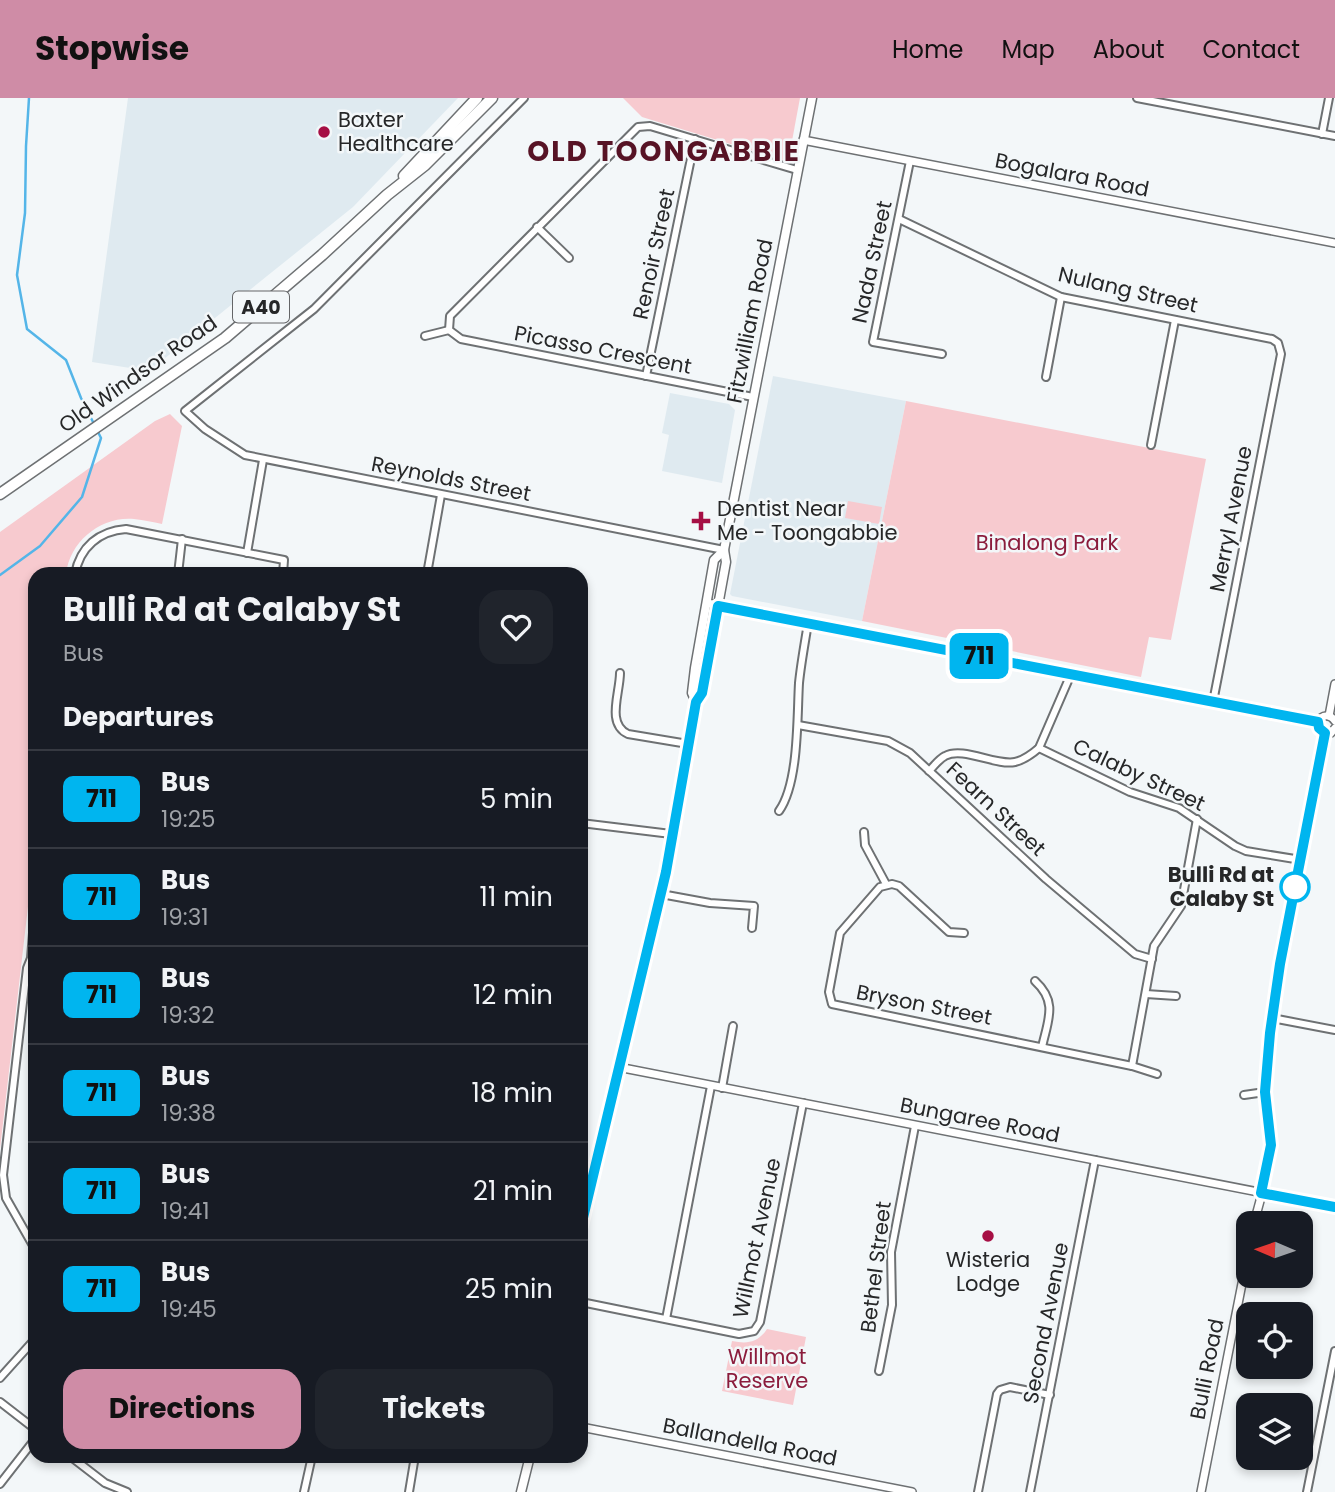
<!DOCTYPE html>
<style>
body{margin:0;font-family:Poppins,sans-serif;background:#20242c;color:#f1f3f6;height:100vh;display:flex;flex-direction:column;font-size:26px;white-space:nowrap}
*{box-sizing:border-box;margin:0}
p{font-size:23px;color:#9ea1a6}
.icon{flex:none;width:38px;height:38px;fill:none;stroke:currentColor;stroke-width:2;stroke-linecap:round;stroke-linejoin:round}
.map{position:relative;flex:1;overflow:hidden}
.side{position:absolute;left:28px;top:469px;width:560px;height:896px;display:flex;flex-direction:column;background:#171b24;border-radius:21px;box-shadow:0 4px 10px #0003}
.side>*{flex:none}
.badge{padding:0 14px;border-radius:10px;font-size:24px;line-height:46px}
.needle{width:46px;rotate:272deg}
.fabs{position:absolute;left:1236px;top:1113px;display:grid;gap:14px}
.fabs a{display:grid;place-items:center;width:77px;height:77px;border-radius:14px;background:#171b24;box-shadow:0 4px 10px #0003;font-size:35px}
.map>.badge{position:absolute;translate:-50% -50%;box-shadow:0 0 0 4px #fff}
h2{padding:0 35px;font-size:26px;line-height:63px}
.round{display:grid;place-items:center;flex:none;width:74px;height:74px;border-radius:21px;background:#20242c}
.head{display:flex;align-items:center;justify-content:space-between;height:119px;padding:0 35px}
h1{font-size:33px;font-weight:700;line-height:52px}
.primary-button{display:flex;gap:14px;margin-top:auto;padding:14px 35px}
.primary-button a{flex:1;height:80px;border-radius:21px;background:#cf8ca6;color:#111;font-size:28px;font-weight:700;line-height:80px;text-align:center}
.primary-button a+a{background:#20242c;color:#f1f3f6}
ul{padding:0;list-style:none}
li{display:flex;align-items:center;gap:21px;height:98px;padding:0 35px;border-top:2px solid #363941}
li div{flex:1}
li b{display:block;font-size:26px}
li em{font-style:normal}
li .badge{min-width:77px;font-weight:700;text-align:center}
header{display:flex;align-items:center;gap:42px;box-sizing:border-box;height:98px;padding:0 35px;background:#cf8ca6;color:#111}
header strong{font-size:33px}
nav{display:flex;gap:38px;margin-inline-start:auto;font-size:24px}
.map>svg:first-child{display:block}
.built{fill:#dfeaf0}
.green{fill:#f7cacf}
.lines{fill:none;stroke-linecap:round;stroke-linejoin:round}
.stream{stroke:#54b5e8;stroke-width:2.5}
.minor-casing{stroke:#6e7173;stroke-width:10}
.tertiary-casing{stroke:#6e7173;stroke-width:10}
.secondary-casing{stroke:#6e7173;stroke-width:11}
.trunk-casing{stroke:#6e7173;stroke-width:13}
.minor{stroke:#fff;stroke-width:6}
.tertiary{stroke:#fff;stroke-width:7}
.secondary{stroke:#fff;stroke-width:8}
.trunk{stroke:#fff;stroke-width:10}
.line-casing{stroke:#fff;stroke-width:16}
.line{stroke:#00b5ef;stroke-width:10}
.poi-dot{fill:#a60f44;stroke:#f3f7f9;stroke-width:2.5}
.stop-dot{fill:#fff;stroke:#00b5ef;stroke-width:3.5}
.labels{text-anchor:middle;stroke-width:5;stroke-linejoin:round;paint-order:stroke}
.shield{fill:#f3f7f9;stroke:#646567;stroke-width:2}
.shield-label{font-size:19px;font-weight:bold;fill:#262728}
.poi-label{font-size:21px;fill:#262728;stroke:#f3f7f9;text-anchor:start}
.street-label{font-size:21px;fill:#262728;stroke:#f3f7f9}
.park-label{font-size:21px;fill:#8b1c3c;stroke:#f3f7f9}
.stop-label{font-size:21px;font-weight:bold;fill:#262728;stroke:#f3f7f9;text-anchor:end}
.district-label{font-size:28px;font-weight:bold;letter-spacing:2px;fill:#571325;stroke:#f3f7f9}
</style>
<header>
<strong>Stopwise</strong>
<nav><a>Home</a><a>Map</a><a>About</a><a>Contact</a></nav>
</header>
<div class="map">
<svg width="1335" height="1394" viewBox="0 0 1335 1394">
<rect width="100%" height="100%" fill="#f3f7f9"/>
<!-- built -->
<g class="built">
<polygon points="128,0 458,0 353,109 149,273 92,264"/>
<polygon points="773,278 906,303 862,523 732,498 730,496"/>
<polygon points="670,295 729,306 735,312 722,385 662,373 669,337 662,335"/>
</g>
<!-- green -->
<g class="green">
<polygon points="623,0 800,0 789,59 783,62 642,19"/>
<polygon points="906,303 1206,361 1171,542 1149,539 1141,579 862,523"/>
<path d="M170 316 182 328 162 426C153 424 144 422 134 421 101 418 70 443 66 476H35V748L0 1051V434L155 323Z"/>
<polygon points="848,403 882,409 879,426 845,420"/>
<path d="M767 1231 806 1239 793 1307 722 1293 732 1243C747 1246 758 1245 767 1231Z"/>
</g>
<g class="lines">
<!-- stream -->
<polyline class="stream" points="0,477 40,448 82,399 101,340 81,300 66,262 27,231 17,177 25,115 26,48 29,0"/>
<!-- minor casing -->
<g class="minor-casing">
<g id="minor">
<polyline points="524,0 314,211 185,313 205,331 245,357 724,452"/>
<polyline points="1137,0 1335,38"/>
<polyline points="1322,36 1329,0"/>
<polyline points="910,63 873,244 942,256"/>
<polyline points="899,121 1061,199 1272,241 1278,245 1281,256 1213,604"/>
<polyline points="537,129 569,160"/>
<polyline points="425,238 449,232"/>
<polyline points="646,278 695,41"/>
<polyline points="1046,279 1061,199"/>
<polyline points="753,299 461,241 449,232 450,218 638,29 650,28 797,72"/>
<polyline points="1151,347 1175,222"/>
<polyline points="247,455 263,362"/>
<path d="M75 476C80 449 99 433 126 431L284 462 283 476"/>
<polyline points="178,476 182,441"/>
<polyline points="427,476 441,397"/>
<path d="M620 575C620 595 606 626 628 636L688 646"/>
<polyline points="798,627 888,643 910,655 1046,781 1135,856 1152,861"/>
<polyline points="1039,650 1130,694 1179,710 1235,748 1246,753 1301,762"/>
<path d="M929 673C934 668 939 661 945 658 963 648 995 668 1015 664 1024 662 1032 656 1039 650L1071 576"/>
<path d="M779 713C799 685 797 619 799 585 801 565 805 544 808 525"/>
<polyline points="581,725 671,736"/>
<polyline points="864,734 865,747 886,786"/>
<polyline points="661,796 710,805 754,808 752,830"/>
<polyline points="35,810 31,860 27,870 3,1077 6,1100 35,1151"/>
<polyline points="964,835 949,834 899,788 892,786 880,789 840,835 829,894 832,906 1132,968 1157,976"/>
<path d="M1035 883C1058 904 1048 922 1042 949"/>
<polyline points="1146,896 1176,898"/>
<polyline points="1272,920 1335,932"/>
<polyline points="1132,968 1154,848 1181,808 1197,721"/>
<polyline points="722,990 733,928"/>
<polyline points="1244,997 1265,994"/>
<polyline points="581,1204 739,1236 754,1233 760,1224 803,1005"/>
<polyline points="666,1221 711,988"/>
<polyline points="879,1273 892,1207 891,1154 915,1028"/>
<polyline points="0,1280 35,1241"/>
<polyline points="0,1304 35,1331"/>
<polyline points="70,1358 105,1385 127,1394"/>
<polyline points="0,1386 35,1341"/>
<polyline points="304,1394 312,1358"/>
<polyline points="409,1394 415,1358"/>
<polyline points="978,1394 997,1296 1000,1292 1010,1289 1050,1297"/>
<polyline points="1030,1394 1095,1062"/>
<polyline points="1307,1394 1335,1253"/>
</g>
</g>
<!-- tertiary casing -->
<g class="tertiary-casing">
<g id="tertiary">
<polyline points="803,42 1335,145"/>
<polyline points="707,505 1318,624"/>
<polyline points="1329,618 1335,586"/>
<path d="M1318 624C1322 616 1330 616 1335 623"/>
<polyline points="1325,635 1331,635 1335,630"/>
<polyline points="618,969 1335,1109"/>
<polyline points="1254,1125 1264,1088 1271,1047 1265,994 1272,920 1280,866 1325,635"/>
<polyline points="581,1329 912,1394"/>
<polyline points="1201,1394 1248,1155"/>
</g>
</g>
<!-- secondary casing -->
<g class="secondary-casing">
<g id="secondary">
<polyline points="696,604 692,595 695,570 714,462 724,452"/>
<polyline points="581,1128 666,774 696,604 702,595 726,464 724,452 812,0"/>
<polyline points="521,1394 530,1358"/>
</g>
</g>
<!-- trunk casing -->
<g class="trunk-casing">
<g id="trunk">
<polyline points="404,78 477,0"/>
<polyline points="0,396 225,240 322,157 387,97 425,67 492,0"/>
</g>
</g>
<!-- minor -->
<use href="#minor" class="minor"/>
<!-- tertiary -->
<use href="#tertiary" class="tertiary"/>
<!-- secondary -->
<use href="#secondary" class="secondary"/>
<!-- trunk -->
<use href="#trunk" class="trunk"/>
</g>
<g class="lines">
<!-- line casing -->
<g class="line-casing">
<polyline id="line" points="581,1128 666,774 696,604 702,595 718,508 1318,624 1319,630 1325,635 1280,866 1270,935 1265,994 1271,1047 1261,1095 1335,1109"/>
</g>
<!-- line -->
<use href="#line" class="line"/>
</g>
<!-- markers -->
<g class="poi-dot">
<circle cx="324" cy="34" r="7"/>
<path d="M697.5 412.5h7v7h7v7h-7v7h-7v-7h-7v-7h7z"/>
<circle cx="988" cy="1138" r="7"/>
</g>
<circle class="stop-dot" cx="1295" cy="789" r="14"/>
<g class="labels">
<!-- shield labels -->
<rect class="shield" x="233" y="193.5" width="56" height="31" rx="5"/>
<g class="shield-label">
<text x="261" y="216">A40</text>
</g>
<!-- poi labels -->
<g class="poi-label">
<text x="338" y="29">Baxter<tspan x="338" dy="24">Healthcare</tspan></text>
<text x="717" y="418">Dentist Near<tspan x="717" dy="24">Me - Toongabbie</tspan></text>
<text x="988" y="1169" text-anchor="middle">Wisteria<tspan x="988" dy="24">Lodge</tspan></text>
</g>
<!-- street labels -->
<g class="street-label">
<text transform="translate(1072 77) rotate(11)" y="7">Bogalara Road</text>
<text transform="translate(654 156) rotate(-78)" y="7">Renoir Street</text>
<text transform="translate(872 164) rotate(-78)" y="7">Nada Street</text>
<text transform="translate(1128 192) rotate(13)" y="7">Nulang Street</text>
<text transform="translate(750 223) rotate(-79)" y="7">Fitzwilliam Road</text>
<text transform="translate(603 252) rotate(11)" y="7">Picasso Crescent</text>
<text transform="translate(138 276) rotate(-35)" y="7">Old Windsor Road</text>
<text transform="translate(451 381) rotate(11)" y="7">Reynolds Street</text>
<text transform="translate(1231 421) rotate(-79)" y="7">Merryl Avenue</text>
<text transform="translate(1139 677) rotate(25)" y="7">Calaby Street</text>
<text transform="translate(996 711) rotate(43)" y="7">Fearn Street</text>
<text transform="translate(924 907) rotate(11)" y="7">Bryson Street</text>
<text transform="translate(980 1022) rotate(11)" y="7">Bungaree Road</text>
<text transform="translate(757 1140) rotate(-78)" y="7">Willmot Avenue</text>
<text transform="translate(876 1169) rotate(-83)" y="7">Bethel Street</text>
<text transform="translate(1046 1225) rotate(-79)" y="7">Second Avenue</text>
<text transform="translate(1207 1271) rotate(-79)" y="7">Bulli Road</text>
<text transform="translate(750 1344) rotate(11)" y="7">Ballandella Road</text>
</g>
<!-- park labels -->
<g class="park-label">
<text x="1047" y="452">Binalong Park</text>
<text x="767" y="1266">Willmot<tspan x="767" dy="24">Reserve</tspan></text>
</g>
<!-- stop labels -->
<g class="stop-label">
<text x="1274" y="784">Bulli Rd at<tspan x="1274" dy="24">Calaby St</tspan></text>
</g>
<!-- district labels -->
<g class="district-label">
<text x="664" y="63">OLD TOONGABBIE</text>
</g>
</g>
</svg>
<div class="fabs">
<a><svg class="needle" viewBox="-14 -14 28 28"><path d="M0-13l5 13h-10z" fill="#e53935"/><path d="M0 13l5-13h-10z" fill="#9ea1a6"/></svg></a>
<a><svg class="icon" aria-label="locate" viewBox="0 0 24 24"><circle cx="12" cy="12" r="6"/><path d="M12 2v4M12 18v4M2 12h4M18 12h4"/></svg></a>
<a><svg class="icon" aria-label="layers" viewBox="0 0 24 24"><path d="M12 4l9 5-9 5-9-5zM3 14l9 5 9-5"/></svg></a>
</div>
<b class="badge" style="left:979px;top:558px;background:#00b5ef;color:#111">711</b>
<section class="side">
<div class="head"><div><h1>Bulli Rd at Calaby St</h1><p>Bus</p></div><a class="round"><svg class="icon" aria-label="heart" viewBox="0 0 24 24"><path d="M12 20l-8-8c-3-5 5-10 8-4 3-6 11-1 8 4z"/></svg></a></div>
<h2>Departures</h2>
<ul>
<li><span class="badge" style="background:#00b5ef;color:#111">711</span><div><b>Bus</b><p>19:25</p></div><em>5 min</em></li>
<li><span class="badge" style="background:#00b5ef;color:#111">711</span><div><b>Bus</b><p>19:31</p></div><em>11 min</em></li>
<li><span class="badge" style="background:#00b5ef;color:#111">711</span><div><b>Bus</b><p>19:32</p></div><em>12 min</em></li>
<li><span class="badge" style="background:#00b5ef;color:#111">711</span><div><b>Bus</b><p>19:38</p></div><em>18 min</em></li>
<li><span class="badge" style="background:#00b5ef;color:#111">711</span><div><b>Bus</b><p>19:41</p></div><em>21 min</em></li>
<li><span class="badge" style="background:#00b5ef;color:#111">711</span><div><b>Bus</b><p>19:45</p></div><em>25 min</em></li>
</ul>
<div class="primary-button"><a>Directions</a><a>Tickets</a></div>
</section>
</div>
